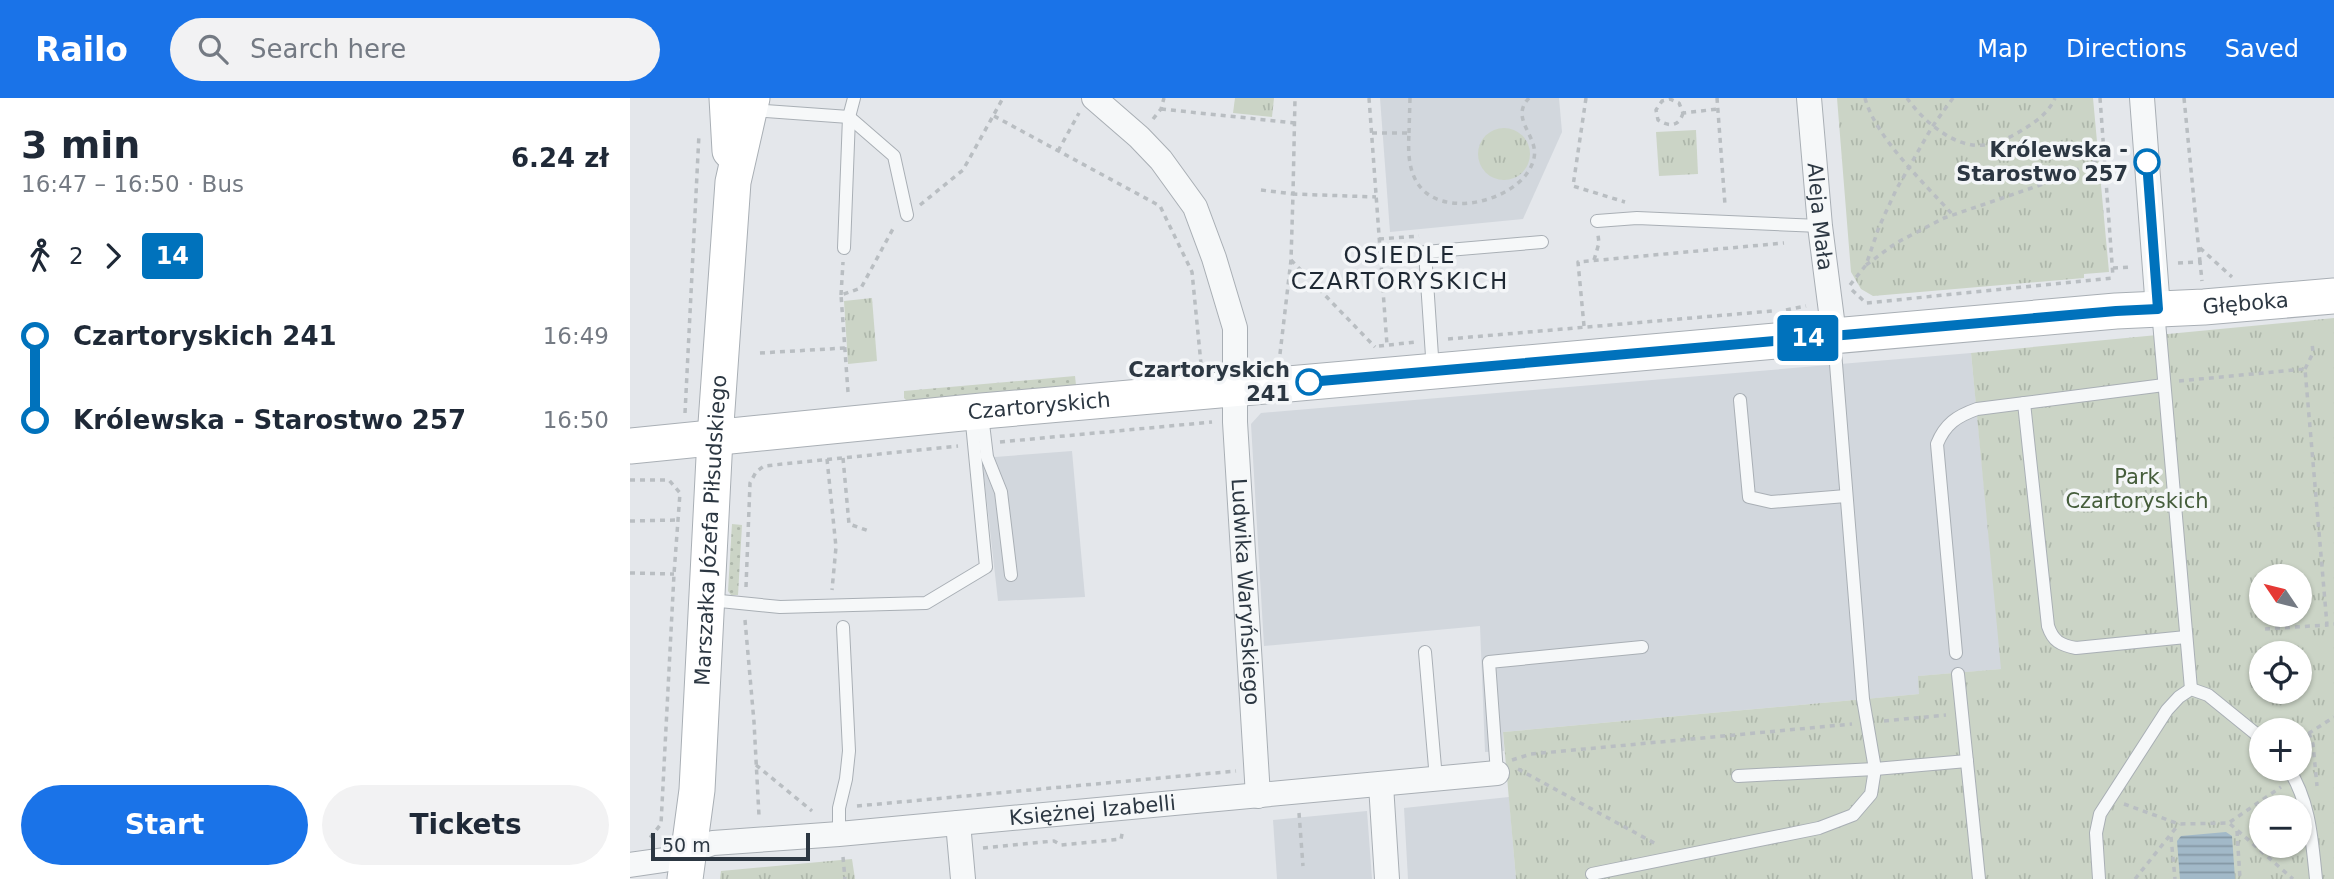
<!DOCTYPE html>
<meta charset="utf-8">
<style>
body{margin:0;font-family:"DejaVu Sans",sans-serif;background:#f2f2f3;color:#1f2937;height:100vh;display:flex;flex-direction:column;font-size:26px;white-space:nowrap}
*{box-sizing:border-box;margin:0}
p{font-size:23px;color:#747a83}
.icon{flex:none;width:38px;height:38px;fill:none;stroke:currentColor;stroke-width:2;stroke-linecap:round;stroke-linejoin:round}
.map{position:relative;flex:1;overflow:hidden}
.panel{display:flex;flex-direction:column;background:#fff;width:630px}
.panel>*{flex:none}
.badge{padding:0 14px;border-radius:5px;font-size:24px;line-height:46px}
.needle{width:46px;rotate:305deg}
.controls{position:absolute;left:1619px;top:466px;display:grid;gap:14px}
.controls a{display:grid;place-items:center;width:63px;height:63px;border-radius:50%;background:#fff;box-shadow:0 2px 5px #0004;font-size:35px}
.scale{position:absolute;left:21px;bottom:18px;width:159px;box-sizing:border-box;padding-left:7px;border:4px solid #2c3742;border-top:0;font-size:19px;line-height:24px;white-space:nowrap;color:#2c3742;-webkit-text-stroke:5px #f4f6f8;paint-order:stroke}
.map>.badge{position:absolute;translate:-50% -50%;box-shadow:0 0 0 4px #fff}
.legs{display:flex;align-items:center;gap:10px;height:77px;padding:0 21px;font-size:23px}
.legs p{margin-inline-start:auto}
.overview{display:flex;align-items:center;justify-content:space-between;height:119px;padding:0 21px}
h1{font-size:38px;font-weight:700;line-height:52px}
.primary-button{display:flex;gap:14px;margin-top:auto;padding:14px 21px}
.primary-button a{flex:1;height:80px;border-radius:42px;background:#1a73e8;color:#fff;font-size:28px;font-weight:700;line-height:80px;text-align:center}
.primary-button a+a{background:#f2f2f3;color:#1f2937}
ul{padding:0 21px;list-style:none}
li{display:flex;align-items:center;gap:24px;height:84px;font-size:26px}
li i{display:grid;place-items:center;width:10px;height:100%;margin:0 9px;background:currentColor}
li i::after{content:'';width:18px;height:18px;margin:-9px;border:5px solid;border-radius:50%;background:#fff}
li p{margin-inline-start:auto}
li:first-child i{background:linear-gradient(#0000 50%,currentColor 0)}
li:last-child i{background:linear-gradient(currentColor 50%,#0000 0)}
header{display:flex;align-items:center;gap:42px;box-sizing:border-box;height:98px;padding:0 35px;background:#1a73e8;color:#fff}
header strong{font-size:33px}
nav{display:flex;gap:38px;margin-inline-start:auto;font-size:24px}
.search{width:490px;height:63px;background:#f2f2f3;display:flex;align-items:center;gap:18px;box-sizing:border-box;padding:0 24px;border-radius:38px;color:#747a83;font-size:26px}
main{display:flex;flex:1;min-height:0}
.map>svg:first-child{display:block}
.built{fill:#d2d7dd}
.grass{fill:url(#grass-dots)}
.park{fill:url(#park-tufts);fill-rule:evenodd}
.water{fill:url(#water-rules)}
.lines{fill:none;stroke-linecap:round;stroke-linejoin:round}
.service-casing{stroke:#a9afb5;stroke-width:14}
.minor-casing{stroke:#a9afb5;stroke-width:26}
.secondary-casing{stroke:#a9afb5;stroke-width:37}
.path{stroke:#b9bec2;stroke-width:3.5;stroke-dasharray:5 5;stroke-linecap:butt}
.service{stroke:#f6f8f9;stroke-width:12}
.minor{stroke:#f6f8f9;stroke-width:24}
.secondary{stroke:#fff;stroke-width:35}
.line-1-casing{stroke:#fff;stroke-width:16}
.line-1{stroke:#0072bc;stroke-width:10}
.stop-1-dot{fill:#fff;stroke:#0072bc;stroke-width:3.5}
.labels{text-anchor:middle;stroke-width:7;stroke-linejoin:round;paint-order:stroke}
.stop-label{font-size:21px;font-weight:bold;fill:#2c3742;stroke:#f4f6f8;text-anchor:end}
.street-label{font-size:21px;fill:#2c3742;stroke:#f4f6f8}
.park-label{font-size:21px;fill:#455d3b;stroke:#f4f6f8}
.neighbourhood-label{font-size:23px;letter-spacing:2px;fill:#1e2833;stroke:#f4f6f8}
</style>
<header>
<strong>Railo</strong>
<div class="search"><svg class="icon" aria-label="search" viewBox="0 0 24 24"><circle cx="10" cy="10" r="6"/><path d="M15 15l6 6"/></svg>Search here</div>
<nav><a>Map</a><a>Directions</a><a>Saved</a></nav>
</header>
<main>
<section class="panel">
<div class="overview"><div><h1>3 min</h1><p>16:47 – 16:50 · Bus</p></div><b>6.24 zł</b></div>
<div class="legs"><svg class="icon" aria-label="walk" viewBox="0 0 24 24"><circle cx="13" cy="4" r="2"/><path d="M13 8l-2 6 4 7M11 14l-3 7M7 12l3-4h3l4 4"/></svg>2<svg class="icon" aria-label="forward" viewBox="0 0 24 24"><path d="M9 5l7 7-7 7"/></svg><b class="badge" style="background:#0072bc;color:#fff">14</b></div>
<ul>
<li><i style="color:#0072bc"></i><b>Czartoryskich 241</b><p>16:49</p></li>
<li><i style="color:#0072bc"></i><b>Królewska - Starostwo 257</b><p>16:50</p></li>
</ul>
<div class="primary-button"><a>Start</a><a>Tickets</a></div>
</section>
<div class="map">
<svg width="1704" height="781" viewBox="0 0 1704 781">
<defs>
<pattern id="grass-dots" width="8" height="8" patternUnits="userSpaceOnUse" patternTransform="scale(1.75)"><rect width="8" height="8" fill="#cbd4c6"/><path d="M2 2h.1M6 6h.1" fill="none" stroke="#aeb7ab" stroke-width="1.8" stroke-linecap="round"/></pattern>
<pattern id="park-tufts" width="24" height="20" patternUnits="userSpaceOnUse" patternTransform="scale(1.75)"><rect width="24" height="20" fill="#cbd4c6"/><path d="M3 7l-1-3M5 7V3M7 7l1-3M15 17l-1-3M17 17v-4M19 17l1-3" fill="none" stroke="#aeb7ab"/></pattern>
<pattern id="water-rules" width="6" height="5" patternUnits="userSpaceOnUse" patternTransform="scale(1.75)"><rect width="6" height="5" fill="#a2b9c8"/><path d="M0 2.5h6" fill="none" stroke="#8497a4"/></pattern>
</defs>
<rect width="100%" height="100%" fill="#e4e7eb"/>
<!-- built -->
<g class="built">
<polygon points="750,0 929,0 932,34 893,121 760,134"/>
<polygon points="1341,255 1372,571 1289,578 1290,596 873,634 874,653 855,654 850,528 634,548 621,326 631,315"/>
<polygon points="442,353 455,499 368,503 352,360"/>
<polygon points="879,699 886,781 778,781 774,710"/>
<polygon points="737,713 742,781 647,781 643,722"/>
</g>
<!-- grass -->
<g class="grass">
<polygon points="445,278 446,287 277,303 274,300 274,293"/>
<polygon points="102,426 112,427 108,497 101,497 98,493"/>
</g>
<!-- park -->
<g class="park">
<polygon points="605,0 644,0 642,19 603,15"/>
<polygon points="1207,0 1463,0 1479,174 1454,176 1454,180 1243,198 1231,191 1221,174"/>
<circle cx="874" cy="56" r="26"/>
<polygon points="1066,32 1068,76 1029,78 1026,34"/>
<polygon points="242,200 247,263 218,266 214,203"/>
<path d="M1704 220V781H886L873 634 1289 596 1288 578 1371 571 1341 255ZM1631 478H1670V516H1631ZM1631 555H1670V593H1631ZM1631 632H1670V670H1631ZM1631 709H1670V747H1631Z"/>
<polygon points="222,761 225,781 90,781 91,773"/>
</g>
<!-- water -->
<polygon class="water" points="1596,734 1602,738 1605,781 1550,781 1547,743 1551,738"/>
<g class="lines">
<!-- service casing -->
<g class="service-casing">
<g id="service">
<polyline points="121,12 219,19 264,58 277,117"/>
<polyline points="967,123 1007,120 1190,128"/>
<polyline points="214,150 219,19 224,0"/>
<polyline points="1528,212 1561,591"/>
<polyline points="803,273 795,154 912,144"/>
<polyline points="1110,302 1119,399 1141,404 1216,398"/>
<path d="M1394 305 1418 528C1423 543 1430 547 1446 550L1556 539"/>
<polyline points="352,317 357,359 371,394 381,477"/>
<polyline points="80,502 150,509 296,505 356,469 341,315"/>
<polyline points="795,554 806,681"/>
<path d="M1326 555 1307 346C1315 326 1327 318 1347 311L1534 287"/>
<polyline points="1328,576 1349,781"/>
<path d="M1658 670C1680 703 1682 743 1686 781"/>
<polyline points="867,675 859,564 1012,549"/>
<polyline points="1108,678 1245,671 1337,663"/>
<polyline points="209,736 209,710 216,681 219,653 213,529"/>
<polyline points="962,776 1189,730 1223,717 1241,696 1245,671 1233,601 1204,241"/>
<polyline points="1469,781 1466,735 1470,716 1537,612 1549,599 1561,591 1578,597 1631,640"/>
</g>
</g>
<!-- minor casing -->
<g class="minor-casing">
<g id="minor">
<path id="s1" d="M464 0 509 39 531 62 565 109 584 160 605 230V324L628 698"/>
<path id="s2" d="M1179 0 1190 128 1204 237"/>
<polyline points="1512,0 1528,211"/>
<polyline points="751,687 757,781"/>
<polyline points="328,725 333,781"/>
<path id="s3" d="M0 767 34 762 83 745 209 736 867 675"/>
</g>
</g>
<!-- secondary casing -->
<g class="secondary-casing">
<g id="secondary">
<polyline points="97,0 100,53"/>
<path id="s4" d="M0 348 352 313 1486 213 1574 209 1704 198"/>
<path id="s5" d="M55 781 67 692 85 340 103 84 122 0"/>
</g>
</g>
<!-- path -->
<g class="path">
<polyline points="739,0 757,247"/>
<polyline points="956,0 943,88 995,104"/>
<polyline points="1087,0 1095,107"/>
<path d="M1235 0C1245 39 1296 87 1322 116"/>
<path d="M1277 0C1292 22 1325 51 1354 47 1368 46 1383 38 1394 31 1407 23 1419 14 1425 0"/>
<polyline points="1470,0 1483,179"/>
<polyline points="1554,0 1570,164"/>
<polyline points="531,11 665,25"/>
<path d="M1053 15C1049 29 1039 29 1028 22L1026 12 1032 3 1040 1 1049 5 1053 15 1088 11"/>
<polyline points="364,18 530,108 562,174 571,266"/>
<polyline points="523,21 531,11 534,0"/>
<path d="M742 35H779C778 54 778 76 792 91 821 122 896 99 904 60 909 38 879 21 899 0"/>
<polyline points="779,35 780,0"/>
<polyline points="428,53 449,15"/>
<polyline points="631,92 663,96 665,0"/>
<polyline points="290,107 333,72 373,0"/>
<polyline points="749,141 789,138"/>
<polyline points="1570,150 1602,179"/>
<polyline points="661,162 745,249"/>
<polyline points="964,162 969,145 968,137"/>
<polyline points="1548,165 1570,164 1572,183"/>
<polyline points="1236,167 1266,145 1314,120 1425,82 1474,59"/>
<polyline points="1483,170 1502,169"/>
<polyline points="1220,187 1236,167 1249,129 1266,92 1302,29 1323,0"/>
<polyline points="1222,192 1236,205 1483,180"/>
<polyline points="211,197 213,164"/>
<polyline points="1156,212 1176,208"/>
<polyline points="954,228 948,164 1154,145"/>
<polyline points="818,241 1142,213"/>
<polyline points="749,248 786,244"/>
<polyline points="130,255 215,250"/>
<polyline points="650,256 661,162 663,96 746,99"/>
<polyline points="1675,271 1683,255 1682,244"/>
<polyline points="1549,283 1675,271 1697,527 1704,526"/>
<polyline points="218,294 211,197 231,190 265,127"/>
<polyline points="55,315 69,36"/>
<polyline points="370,344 582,324"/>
<polyline points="213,360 219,426 239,433"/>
<polyline points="197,361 206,449 202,492"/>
<polyline points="0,382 39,382 50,395 44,476 31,726 19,741"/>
<polyline points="0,423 47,422"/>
<polyline points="0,475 44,476"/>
<polyline points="116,489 120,385 126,374 134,368 328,348"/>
<polyline points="115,522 124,624 129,718"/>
<polyline points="1635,531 1697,527"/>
<polyline points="1254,623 1316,617"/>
<polyline points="1679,635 1683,646 1687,688"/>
<polyline points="1670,641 1704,619"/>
<polyline points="882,662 901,656 1222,626"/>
<polyline points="126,667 182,713"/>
<polyline points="888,671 1026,746"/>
<polyline points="1494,706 1549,726 1599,725 1663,781"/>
<polyline points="227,708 606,673"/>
<polyline points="669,715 673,768"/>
<polyline points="1600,724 1651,689"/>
<polyline points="1607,733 1610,781"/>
<polyline points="1541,739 1545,781"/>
<polyline points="353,750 424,743 431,747 491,741 493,731"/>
<polyline points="213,759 215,781"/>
<polyline points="1505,781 1549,726"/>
</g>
<!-- service -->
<use href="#service" class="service"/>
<!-- minor -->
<use href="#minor" class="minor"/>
<!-- secondary -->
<use href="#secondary" class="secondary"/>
</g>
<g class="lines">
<!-- line-1 casing -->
<g class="line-1-casing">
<polyline id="line-1" points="679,284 1486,213 1528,211 1517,64"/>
</g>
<!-- line-1 -->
<use href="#line-1" class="line-1"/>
</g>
<!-- markers -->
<g class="stop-1-dot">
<circle cx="1517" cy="64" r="12"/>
<circle cx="679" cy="284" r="12"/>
</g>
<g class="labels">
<!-- stop labels -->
<g class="stop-label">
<text x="1498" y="59">Królewska -<tspan x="1498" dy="24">Starostwo 257</tspan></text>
<text x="660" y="279">Czartoryskich<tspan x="660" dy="24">241</tspan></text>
</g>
<!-- street labels -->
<g class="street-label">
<text dy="7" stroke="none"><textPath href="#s2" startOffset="119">Aleja Mała</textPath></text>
<text dy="7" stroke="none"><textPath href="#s4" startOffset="1622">Głęboka</textPath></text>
<text dy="7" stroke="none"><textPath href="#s4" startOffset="411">Czartoryskich</textPath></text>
<text dy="7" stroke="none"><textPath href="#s5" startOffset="350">Marszałka Józefa Piłsudskiego</textPath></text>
<text dy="7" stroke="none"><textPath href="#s1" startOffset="541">Ludwika Waryńskiego</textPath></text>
<text dy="7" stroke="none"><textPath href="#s3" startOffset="467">Księżnej Izabelli</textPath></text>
</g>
<!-- park labels -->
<g class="park-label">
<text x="1507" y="386">Park<tspan x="1507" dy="24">Czartoryskich</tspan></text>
</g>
<!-- neighbourhood labels -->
<g class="neighbourhood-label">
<text x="770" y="165">OSIEDLE<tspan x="770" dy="26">CZARTORYSKICH</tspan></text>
</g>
</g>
</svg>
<div class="controls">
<a><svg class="needle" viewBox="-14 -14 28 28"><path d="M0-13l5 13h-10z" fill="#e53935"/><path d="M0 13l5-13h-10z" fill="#747a83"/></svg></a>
<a><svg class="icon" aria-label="locate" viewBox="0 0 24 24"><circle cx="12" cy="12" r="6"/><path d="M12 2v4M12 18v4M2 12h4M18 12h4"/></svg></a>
<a>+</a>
<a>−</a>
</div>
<div class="scale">50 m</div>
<b class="badge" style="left:1178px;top:240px;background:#0072bc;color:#fff">14</b>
</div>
</main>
